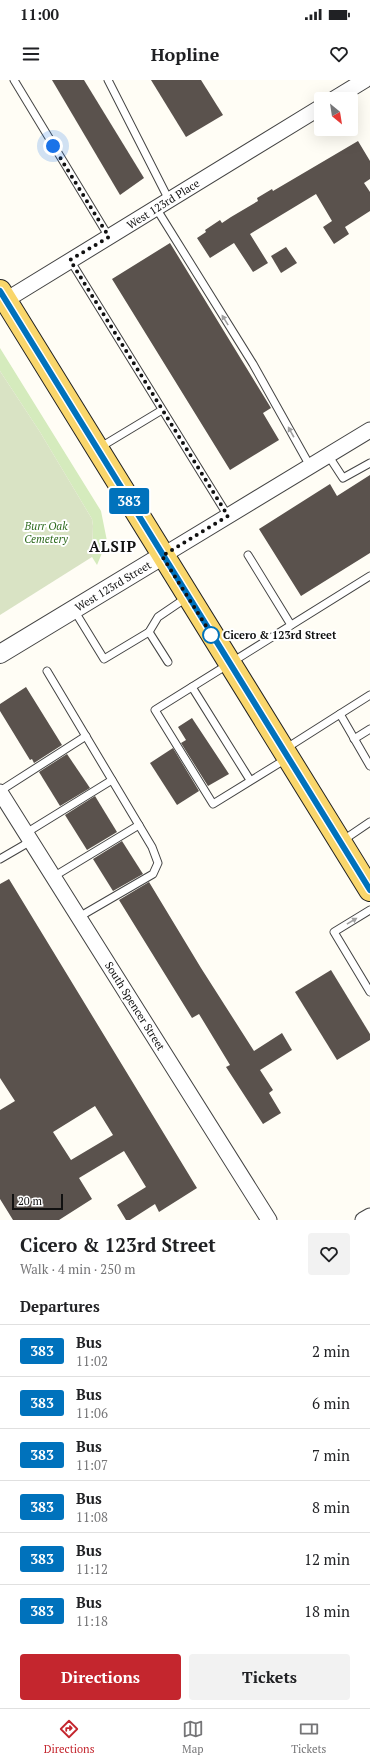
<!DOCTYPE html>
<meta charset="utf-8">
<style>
body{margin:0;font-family:"PT Serif",serif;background:#f2f2f2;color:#202124;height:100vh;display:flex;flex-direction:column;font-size:15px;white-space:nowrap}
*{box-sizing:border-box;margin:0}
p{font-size:13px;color:#757577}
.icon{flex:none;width:22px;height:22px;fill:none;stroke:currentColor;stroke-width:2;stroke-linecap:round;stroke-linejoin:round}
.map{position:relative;height:1140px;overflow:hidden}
.details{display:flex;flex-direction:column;background:#fff;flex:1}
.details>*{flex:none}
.badge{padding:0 8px;border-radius:3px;font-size:14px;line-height:26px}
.needle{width:26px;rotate:150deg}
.tools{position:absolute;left:314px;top:12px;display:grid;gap:8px}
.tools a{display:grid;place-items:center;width:44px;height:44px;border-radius:4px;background:#fff;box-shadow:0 4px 16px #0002;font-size:20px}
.scale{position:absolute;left:12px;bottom:10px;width:51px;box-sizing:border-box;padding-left:4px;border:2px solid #111;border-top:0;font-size:11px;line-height:14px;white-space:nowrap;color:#111;-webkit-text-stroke:3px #fff;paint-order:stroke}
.you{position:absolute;width:20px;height:20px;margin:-10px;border:3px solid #fff;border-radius:50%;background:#1a73e8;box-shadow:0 0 0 6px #1a73e833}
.map>.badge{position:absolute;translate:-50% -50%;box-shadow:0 0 0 2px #fff}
h2{padding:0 20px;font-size:15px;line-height:36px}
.round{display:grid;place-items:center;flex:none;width:42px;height:42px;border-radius:4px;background:#f2f2f2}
.overview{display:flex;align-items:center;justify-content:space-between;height:68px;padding:0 20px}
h1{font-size:19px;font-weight:600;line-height:30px}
.primary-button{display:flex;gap:8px;margin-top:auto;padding:8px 20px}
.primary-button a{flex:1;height:46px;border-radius:4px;background:#c4262e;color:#fff;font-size:16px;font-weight:600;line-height:46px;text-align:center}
.primary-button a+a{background:#f2f2f2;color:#202124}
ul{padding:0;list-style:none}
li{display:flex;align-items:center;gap:12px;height:52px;padding:0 20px;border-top:1px solid #e0e0e0}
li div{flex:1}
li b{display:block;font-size:15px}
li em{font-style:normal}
li .badge{min-width:44px;font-weight:700;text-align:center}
.status{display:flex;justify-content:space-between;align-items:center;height:28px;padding:0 20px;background:#fff;direction:ltr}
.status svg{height:11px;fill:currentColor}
header{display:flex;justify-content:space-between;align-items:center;height:52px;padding:0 20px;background:#fff;font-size:18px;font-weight:600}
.tabs{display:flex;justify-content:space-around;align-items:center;height:56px;border-top:1px solid #e0e0e0;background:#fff;font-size:11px;color:#757577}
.tabs a{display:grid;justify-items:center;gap:2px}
.tabs .selected{color:#c4262e}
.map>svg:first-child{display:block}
.green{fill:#d5ebbd}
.cemetery{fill:#d9e3c4}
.building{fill:#5a524d;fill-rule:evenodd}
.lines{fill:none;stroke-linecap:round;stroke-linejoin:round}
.service-casing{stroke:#444;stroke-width:9}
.minor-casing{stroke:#444;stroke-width:17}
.tertiary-casing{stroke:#444;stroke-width:20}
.primary-casing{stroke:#222;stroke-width:24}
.service{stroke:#fff;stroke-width:7}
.minor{stroke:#fff;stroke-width:15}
.tertiary{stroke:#fff;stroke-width:18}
.primary{stroke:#f9d66b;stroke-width:22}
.oneway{fill:#a0a0a0}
.line-casing{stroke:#fff;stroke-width:9}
.line{stroke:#0072bc;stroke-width:6}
.walk{stroke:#111;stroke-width:4;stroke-dasharray:0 7.2}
.stop-dot{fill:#fff;stroke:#0072bc;stroke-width:2}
.labels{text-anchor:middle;stroke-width:4;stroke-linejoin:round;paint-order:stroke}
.street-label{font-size:11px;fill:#111;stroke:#fff}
.park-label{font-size:11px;font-style:italic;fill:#2f6b1f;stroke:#fff}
.stop-label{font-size:11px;font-weight:bold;fill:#111;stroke:#fff;text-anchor:start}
.district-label{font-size:15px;font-weight:bold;letter-spacing:1px;fill:#111;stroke:#fff}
</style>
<div class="status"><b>11:00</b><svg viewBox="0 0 49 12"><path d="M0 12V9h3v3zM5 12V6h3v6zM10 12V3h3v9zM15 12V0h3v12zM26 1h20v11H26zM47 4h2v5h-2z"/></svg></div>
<header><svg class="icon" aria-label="menu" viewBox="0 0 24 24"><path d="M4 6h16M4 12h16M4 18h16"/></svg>Hopline<svg class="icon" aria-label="heart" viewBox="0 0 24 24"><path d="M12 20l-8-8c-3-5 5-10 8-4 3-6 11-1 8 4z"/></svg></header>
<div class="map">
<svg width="370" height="1140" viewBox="0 0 370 1140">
<rect width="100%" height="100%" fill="#fffdf5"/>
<!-- green -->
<polygon class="green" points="0,268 101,431 107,461 97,485 92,477 93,446 92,439 40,352 0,291"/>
<!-- cemetery -->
<polygon class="cemetery" points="0,291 40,352 92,439 93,446 92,477 0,535"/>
<!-- building -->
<g class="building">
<polygon points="52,0 84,0 144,98 120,115"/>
<polygon points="151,0 201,0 223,35 186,57"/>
<polygon points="358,61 370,81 370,99 364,103 370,112 370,131 345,147 349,154 334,164 323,147 332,141 316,114 250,154 268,183 253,192 234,163 210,178 197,158 206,152 205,150 220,140 222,143 231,137 258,121 257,118 272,109 273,111"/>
<polygon points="170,163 271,328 263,333 279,360 230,390 112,199"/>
<polygon points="286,167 297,183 281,193 271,176"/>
<polygon points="370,395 370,473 301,516 259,449 330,404 337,416"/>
<polygon points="26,607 62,665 34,683 32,679 30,680 0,631 0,624"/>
<polygon points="192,638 229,694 208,706 181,663 186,660 178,647"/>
<polygon points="173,668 199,711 177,725 150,683"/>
<polygon points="67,674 90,708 60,726 39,692"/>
<polygon points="95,716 117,752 87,770 65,735"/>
<polygon points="122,761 143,794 113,811 93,779"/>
<path d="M9 799 197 1108 159 1132 155 1124 130 1140H126L117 1125 146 1107 124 1071 79 1098 92 1119 59 1140H13L0 1119V1030L15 1021 0 998V804ZM95 1026 113 1055 71 1080 53 1052Z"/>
<polygon points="149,802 201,888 254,971 282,953 292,970 260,990 273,1010 269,1013 281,1033 263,1044 226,987 230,985 199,934 192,938 119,820"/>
<polygon points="331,890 370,954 370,960 337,980 295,912"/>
</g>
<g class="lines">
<!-- service casing -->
<g class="service-casing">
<g id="service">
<polyline points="14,0 109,157"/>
<polyline points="108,0 169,120"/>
<polyline points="156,128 253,284 310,386"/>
<polyline points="70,180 228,436"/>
<polyline points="99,368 162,330"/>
<polyline points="328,375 343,398 370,383"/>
<polyline points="248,475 291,545"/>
<polyline points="74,530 104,579 149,552 158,537 186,518"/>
<polyline points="149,552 168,582"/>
<polyline points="47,591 152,767 158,783 153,794 79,837"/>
<polyline points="192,607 250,700"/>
<polyline points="340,634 370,615"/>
<polyline points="354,659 370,649"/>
<polyline points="285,669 340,634 370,686"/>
<polyline points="286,679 213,724 155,630 370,496"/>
<polyline points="0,711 86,656"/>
<polyline points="26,753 112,700"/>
<polyline points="342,761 370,742"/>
<polyline points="0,779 31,761"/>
<polyline points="53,797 139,745"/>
<polyline points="370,830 334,852 370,912"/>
</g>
</g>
<!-- minor casing -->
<g class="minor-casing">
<g id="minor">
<polyline points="334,19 365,0"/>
<polyline points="6,220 321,27"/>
<polyline points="162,476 370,350"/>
<polyline points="0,712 269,1140"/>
<polyline points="363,1140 370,1136"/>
</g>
</g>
<!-- tertiary casing -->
<g class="tertiary-casing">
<polyline id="tertiary" points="0,574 162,476"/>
</g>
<!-- primary casing -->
<g class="primary-casing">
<polyline id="primary" points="0,211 370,810"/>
</g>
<!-- service -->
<use href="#service" class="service"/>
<!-- minor -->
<use href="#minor" class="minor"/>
<!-- tertiary -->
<use href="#tertiary" class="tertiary"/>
<!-- primary -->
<use href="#primary" class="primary"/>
</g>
<!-- one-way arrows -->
<defs><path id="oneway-solid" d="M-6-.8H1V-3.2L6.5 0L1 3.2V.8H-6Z"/></defs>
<g class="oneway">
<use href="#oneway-solid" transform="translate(225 240) rotate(-122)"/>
<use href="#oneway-solid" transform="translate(291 352) rotate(-119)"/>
<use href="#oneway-solid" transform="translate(352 841) rotate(-31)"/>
</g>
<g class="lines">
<!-- line casing -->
<g class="line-casing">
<polyline id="line" points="0,211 370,810"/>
</g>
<!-- line -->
<use href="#line" class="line"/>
<!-- walk -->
<polyline class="walk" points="53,66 109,157 70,180 228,436 162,476 213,557 211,555"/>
</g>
<!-- markers -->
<circle class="stop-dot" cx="211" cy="555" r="8"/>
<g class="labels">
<!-- street labels -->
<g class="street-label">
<text transform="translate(163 124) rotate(-32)" y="4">West 123rd Place</text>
<text transform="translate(113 506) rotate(-31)" y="4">West 123rd Street</text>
<text transform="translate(135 926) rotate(58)" y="4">South Spencer Street</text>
</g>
<!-- park labels -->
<g class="park-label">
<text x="46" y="450">Burr Oak<tspan x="46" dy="13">Cemetery</tspan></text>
</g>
<!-- stop labels -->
<g class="stop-label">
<text x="223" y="559">Cicero &amp; 123rd Street</text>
</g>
<!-- district labels -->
<g class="district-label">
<text x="113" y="472">ALSIP</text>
</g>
</g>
</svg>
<div class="tools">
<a><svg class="needle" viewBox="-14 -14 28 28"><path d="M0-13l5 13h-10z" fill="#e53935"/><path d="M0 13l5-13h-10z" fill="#757577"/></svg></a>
</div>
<div class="scale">20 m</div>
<div class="you" style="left:53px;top:66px"></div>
<b class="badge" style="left:129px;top:421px;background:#0072bc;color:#fff">383</b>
</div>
<section class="details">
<div class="overview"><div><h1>Cicero &amp; 123rd Street</h1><p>Walk · 4 min · 250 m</p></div><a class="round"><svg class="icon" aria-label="heart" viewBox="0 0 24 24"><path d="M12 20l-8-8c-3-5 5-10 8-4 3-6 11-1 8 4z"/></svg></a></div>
<h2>Departures</h2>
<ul>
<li><span class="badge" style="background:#0072bc;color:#fff">383</span><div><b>Bus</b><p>11:02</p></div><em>2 min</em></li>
<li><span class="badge" style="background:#0072bc;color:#fff">383</span><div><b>Bus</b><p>11:06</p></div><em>6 min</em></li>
<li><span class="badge" style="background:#0072bc;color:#fff">383</span><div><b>Bus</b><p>11:07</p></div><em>7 min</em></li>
<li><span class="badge" style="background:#0072bc;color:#fff">383</span><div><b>Bus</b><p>11:08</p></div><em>8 min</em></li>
<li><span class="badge" style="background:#0072bc;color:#fff">383</span><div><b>Bus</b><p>11:12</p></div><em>12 min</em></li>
<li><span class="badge" style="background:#0072bc;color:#fff">383</span><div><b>Bus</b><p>11:18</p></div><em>18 min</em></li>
</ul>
<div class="primary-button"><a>Directions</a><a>Tickets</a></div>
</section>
<nav class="tabs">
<a class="selected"><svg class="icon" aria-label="directions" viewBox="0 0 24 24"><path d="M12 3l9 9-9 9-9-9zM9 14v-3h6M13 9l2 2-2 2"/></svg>Directions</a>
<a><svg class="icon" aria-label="map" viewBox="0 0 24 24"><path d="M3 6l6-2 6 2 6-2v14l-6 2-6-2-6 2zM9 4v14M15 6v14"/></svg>Map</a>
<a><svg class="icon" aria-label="tickets" viewBox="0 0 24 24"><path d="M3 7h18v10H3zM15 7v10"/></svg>Tickets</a>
</nav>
